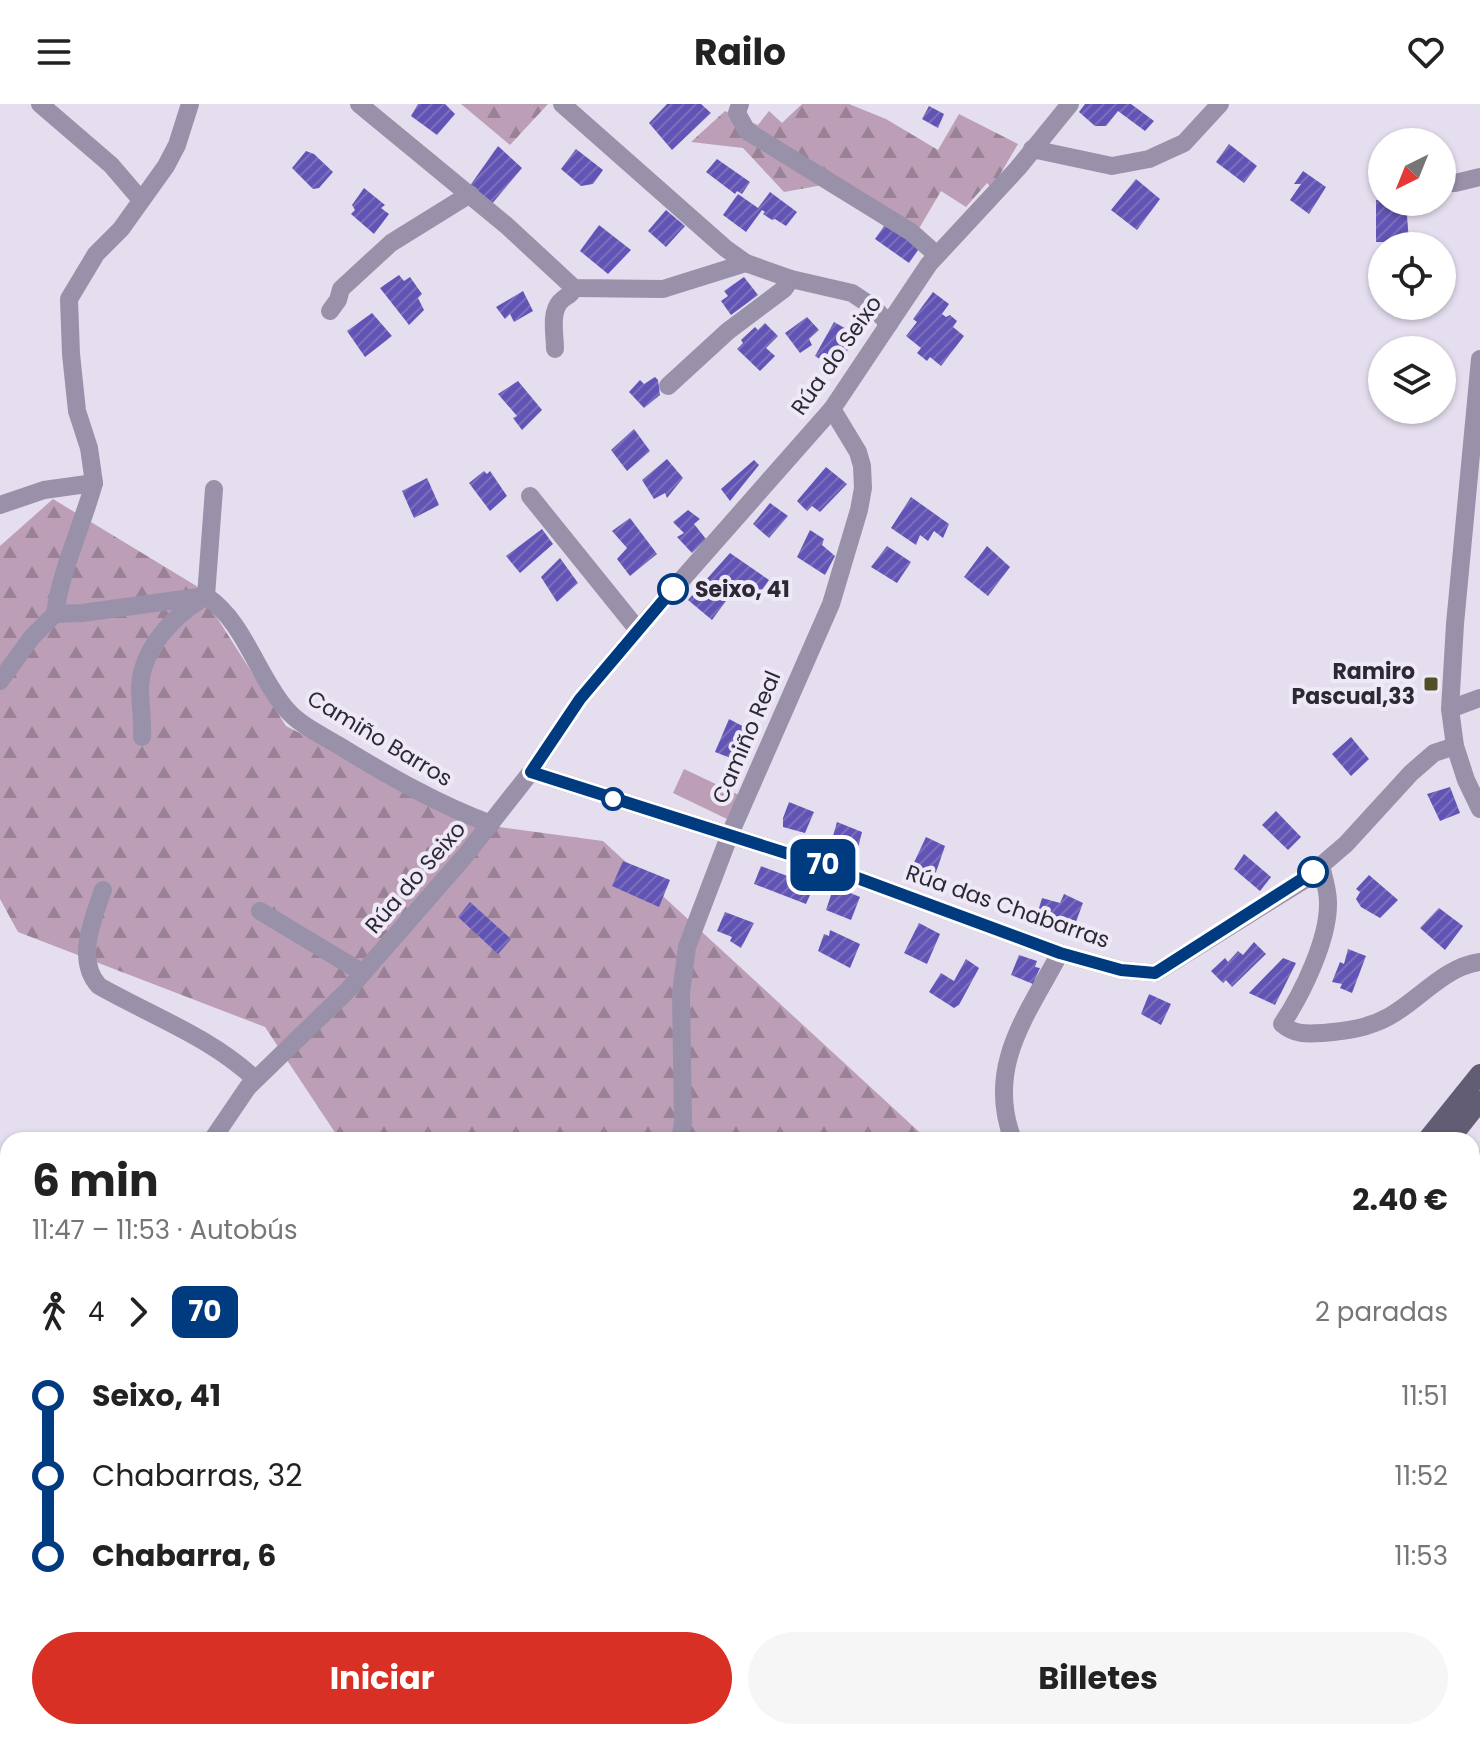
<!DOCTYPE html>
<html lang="es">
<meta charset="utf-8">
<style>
body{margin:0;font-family:Poppins,sans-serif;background:#f6f6f6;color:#222;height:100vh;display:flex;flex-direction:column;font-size:30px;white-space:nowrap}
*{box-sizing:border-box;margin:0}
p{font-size:26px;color:#767676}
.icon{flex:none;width:44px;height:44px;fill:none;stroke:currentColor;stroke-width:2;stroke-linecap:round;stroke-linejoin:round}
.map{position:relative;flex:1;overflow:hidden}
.side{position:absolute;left:0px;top:1028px;width:1480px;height:608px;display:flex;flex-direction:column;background:#fff;border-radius:24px 24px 0 0;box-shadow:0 2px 6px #0004}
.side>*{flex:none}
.badge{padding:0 16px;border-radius:12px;font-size:28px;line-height:52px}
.needle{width:52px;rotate:223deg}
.tools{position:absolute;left:1368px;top:24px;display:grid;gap:16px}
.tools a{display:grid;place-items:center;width:88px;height:88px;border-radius:50%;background:#fff;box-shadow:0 2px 6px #0004;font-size:40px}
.map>.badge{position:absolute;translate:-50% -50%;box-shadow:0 0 0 4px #fff}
.legs{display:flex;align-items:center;gap:12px;height:88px;padding:0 32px;font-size:26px}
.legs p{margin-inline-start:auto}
.headline{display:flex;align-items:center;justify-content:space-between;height:136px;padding:0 32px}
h1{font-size:44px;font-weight:700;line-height:60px}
.cta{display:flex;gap:16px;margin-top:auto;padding:16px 32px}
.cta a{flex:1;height:92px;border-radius:48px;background:#d93025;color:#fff;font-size:32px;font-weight:700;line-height:92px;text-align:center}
.cta a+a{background:#f6f6f6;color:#222}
ul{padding:0 32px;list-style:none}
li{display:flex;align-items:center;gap:28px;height:80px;font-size:30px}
li i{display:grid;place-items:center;width:12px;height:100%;margin:0 10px;background:currentColor}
li i::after{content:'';width:20px;height:20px;margin:-10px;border:6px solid;border-radius:50%;background:#fff}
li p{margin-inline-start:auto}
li:first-child i{background:linear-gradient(#0000 50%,currentColor 0)}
li:last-child i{background:linear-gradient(currentColor 50%,#0000 0)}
header{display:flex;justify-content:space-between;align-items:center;height:104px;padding:0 32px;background:#fff;font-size:36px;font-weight:700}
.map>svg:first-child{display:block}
.grass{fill:#bc9fb6}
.forest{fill:url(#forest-firs)}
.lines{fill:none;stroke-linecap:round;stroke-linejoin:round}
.stream{stroke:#a9a680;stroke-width:5}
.building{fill:url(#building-hatch)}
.minor{stroke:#9991a9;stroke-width:18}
.major{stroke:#625c74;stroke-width:20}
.line-1-casing{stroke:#fff;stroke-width:18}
.line-1{stroke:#003b80;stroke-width:12}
.stop-1-dot{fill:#fff;stroke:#003b80;stroke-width:4}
.poi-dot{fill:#514f24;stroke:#efe9f7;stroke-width:3}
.labels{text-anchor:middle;stroke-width:8;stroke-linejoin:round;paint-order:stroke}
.street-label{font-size:22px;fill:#2c2934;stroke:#efe9f7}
.stop-label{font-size:22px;font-weight:bold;fill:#2c2934;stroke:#efe9f7;text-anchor:start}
.poi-label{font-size:22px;font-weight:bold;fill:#2c2934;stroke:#efe9f7;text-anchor:end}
</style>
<header><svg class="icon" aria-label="menu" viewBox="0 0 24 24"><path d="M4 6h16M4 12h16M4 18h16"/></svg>Railo<svg class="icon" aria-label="heart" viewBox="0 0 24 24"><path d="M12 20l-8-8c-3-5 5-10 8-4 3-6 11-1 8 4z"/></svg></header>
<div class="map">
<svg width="1480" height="1636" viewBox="0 0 1480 1636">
<defs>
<pattern id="forest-firs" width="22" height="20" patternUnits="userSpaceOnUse" patternTransform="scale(2)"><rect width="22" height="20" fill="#bc9fb6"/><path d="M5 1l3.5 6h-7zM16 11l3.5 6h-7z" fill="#998295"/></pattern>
<pattern id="building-hatch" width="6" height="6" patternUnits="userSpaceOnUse" patternTransform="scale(2)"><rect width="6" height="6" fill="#6254b7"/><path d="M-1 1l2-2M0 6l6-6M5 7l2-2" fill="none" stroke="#7a6fba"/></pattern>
</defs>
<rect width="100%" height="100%" fill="#e5deef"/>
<!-- grass -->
<polygon class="grass" points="684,665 739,691 727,715 673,689"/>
<!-- forest -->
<g class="forest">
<polygon points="461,0 548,0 510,41"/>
<polygon points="802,0 849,0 886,15 938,46 959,10 1018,40 992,84 987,79 966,103 941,87 917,128 823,81 784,88 743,44 691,38 725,7 758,21 769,7 782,19"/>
<polygon points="53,395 208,489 214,509 286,622 477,720 603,737 928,1036 340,1036 265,923 18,828 0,795 0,442"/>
<polygon points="333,1628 1015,1628 1012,1636 329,1636"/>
</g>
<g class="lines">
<!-- stream -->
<g class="stream">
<polyline points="1472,1058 1480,1049"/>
<polyline points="1131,1636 1136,1628"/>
</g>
</g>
<!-- building -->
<g class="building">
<polygon points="418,0 445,0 455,10 437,31 411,12"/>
<polygon points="667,0 701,0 711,9 672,46 649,19"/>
<polygon points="1085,0 1131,0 1154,17 1145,27 1118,7 1106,22 1095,22 1079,8"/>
<polygon points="929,2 944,10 938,24 922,15"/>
<polygon points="1229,40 1257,62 1244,79 1216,58"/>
<polygon points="498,42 522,64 491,101 469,83"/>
<polygon points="576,45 603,66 593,80 581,82 561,65"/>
<polygon points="306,47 314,50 333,68 319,84 313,85 292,64"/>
<polygon points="717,55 750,78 742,90 737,87 735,90 706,68"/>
<polygon points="1303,67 1326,83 1309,110 1290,96 1301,80 1294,80"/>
<polygon points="1136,75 1160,95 1137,126 1111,106"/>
<polygon points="364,84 385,101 381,104 389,110 374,130 351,110 355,106 352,101"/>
<polygon points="770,88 797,108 786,122 775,115 772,116 763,110 765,108 762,106 746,128 723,111 738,90 758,104"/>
<polygon points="1376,96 1406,98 1409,138 1376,138"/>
<polygon points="666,106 685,122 666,143 648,127"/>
<polygon points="889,115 923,139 909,159 875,135"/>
<polygon points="599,121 631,146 608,170 580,147"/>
<polygon points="399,171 404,177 410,173 422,190 418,194 424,206 409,221 380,184"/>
<polygon points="744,173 758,191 731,211 721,197 728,192 724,187"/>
<polygon points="523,187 533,207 514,218 510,210 505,215 496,203"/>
<polygon points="933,188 949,200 942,210 946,213 950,211 957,217 953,223 964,232 941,262 930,253 927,257 917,249 921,244 906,232 917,218 913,215"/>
<polygon points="372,209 392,232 365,253 347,227"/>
<polygon points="807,213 819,226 809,235 812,241 800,249 785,229"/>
<polygon points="834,218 857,231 836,265 815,252"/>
<polygon points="765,219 778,232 766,244 775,252 760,267 737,245 743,239 741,236 755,223 758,226"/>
<polygon points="655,273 658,276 660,291 644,304 629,288 640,276 644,280"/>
<polygon points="518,277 542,306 522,326 513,314 517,312 498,290"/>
<polygon points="634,325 650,347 627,367 611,346"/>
<polygon points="667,355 683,374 667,394 665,389 654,395 642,376"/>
<polygon points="754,356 759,361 730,397 721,385"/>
<polygon points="826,363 847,380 820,408 812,402 807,407 797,397"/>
<polygon points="484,367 487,370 490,367 507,392 490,407 469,379"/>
<polygon points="427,374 439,401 414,414 402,387"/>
<polygon points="911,393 949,420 943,434 934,427 928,437 920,431 916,441 891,424"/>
<polygon points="770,399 788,412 769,434 753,420"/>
<polygon points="688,406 700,415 694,420 706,435 692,449 677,433 684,429 673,418"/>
<polygon points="630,414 657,450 630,472 617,455 627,444 612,427"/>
<polygon points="542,425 553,440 520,469 506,452"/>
<polygon points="810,426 824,435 822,441 835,452 825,471 797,453"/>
<polygon points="887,442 911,458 897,479 871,463"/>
<polygon points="987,442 1010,463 988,492 964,473"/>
<polygon points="730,449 769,476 757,493 740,478 712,516 688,496"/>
<polygon points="560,454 578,479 557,498 541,473"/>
<polygon points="729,615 752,627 741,658 715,648"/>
<polygon points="1351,633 1369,655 1351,672 1332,650"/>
<polygon points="1450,683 1460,709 1440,717 1427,690"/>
<polygon points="789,698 814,708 805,729 783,723 783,714"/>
<polygon points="1276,707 1301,733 1288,746 1262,721"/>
<polygon points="837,718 862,728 857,748 831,739"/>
<polygon points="926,733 945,742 933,777 910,767"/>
<polygon points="1244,750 1271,773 1260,787 1234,765"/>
<polygon points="623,757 670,776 659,803 612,782"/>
<polygon points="761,762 814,782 806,800 754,780"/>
<polygon points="1369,771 1398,796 1380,814 1361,803 1356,795 1360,788 1356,785"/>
<polygon points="834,782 860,793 851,816 826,806"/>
<polygon points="1064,790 1083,799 1071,831 1034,821 1042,794 1060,799"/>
<polygon points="470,798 511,835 498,850 458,813"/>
<polygon points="1439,804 1463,822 1445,846 1420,824"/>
<polygon points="725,808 754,819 741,844 730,837 732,833 717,827"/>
<polygon points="919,819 940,830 927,860 904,849"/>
<polygon points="830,826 860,840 850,864 818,847 824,830 829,832"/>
<polygon points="1254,838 1266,850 1232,883 1226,876 1223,879 1211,867 1225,854 1228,858 1238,847 1243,851"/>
<polygon points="1348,845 1366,852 1352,889 1340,884 1342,880 1332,878 1340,858 1344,860"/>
<polygon points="1019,851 1037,857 1035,863 1040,864 1033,880 1011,871"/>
<polygon points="1283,854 1296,859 1275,901 1249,889"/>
<polygon points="966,855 979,864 959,901 954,904 929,888 941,869 954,877"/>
<polygon points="1149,890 1171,900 1161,921 1141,910"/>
</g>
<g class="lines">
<!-- minor -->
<g class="minor">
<polyline points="40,0 111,61 141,96"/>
<polyline points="359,0 506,121 574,184 663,185 746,159"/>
<polyline points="562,0 725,144 746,159 791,175 852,189 873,203 889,220"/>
<polyline points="740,0 737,9 747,27 911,128 937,151"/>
<polyline points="1032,45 1112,62 1149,55 1184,39 1220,0"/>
<polyline points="1442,77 1455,79 1480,73"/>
<polyline points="330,207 338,196 341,185 391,139 470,90"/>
<path d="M555 245C555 231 550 209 560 198 566 191 570 193 574 184"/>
<polyline points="1480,255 1455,520 1450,605 1455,642 1466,676 1480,705"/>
<polyline points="668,282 728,227 784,185 791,175"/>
<polyline points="94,379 89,344 77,307 71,250 69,195 96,150 121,125 166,62 177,41 190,0"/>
<polyline points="530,392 638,526"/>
<path d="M0 401 44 386 94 379C82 423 61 465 55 510L82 509 206 492"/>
<path d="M206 492C245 518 257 572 287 606 300 621 321 631 338 641 387 671 437 700 491 720"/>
<polyline points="206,492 214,385"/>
<polyline points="0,577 32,533 55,510"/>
<polyline points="1450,605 1480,594"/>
<path d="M142 633C143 616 140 600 140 583 142 545 172 513 203 494"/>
<polyline points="531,668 814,758 1060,849 1121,866 1155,869 1304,776 1346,740 1411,669 1434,649 1455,642"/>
<path d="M1321 762C1324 774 1328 786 1328 798 1329 835 1302 890 1282 920 1295 931 1307 930 1323 929 1347 927 1369 924 1390 912 1420 895 1444 863 1480 858"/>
<path d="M103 786C93 815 75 856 99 882 152 912 210 933 255 975"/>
<polyline points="260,807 363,869"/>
<polyline points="212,1036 248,983 348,886 464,753 531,668 580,595 655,506 832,305 929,160 1018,64 1070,0"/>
<polyline points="680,1036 683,1019 681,889 687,843 730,730 831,500 859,406 863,384 862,362 858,348 832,305"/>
<path d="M1013 1036C985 963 1027 911 1060 849"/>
<polyline points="0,1146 6,1202"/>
<polyline points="0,1407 8,1399"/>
<polyline points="1472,1535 1473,1527 1480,1515"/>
<polyline points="1472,1562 1480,1576"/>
<polyline points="588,1628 590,1636"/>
<polyline points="886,1628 889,1636"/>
<polyline points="956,1636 962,1628"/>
</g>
<!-- major -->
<g class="major">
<polyline points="1427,1036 1480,970"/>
<polyline points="1449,1036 1480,997"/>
<polyline points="1086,1636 1089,1628"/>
<polyline points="1104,1636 1107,1628"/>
</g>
</g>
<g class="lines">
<!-- line-1 casing -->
<g class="line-1-casing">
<polyline id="line-1" points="673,485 580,595 531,668 814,758 1060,849 1121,866 1155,869 1313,768"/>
</g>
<!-- line-1 -->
<use href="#line-1" class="line-1"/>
</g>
<!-- markers -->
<g class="stop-1-dot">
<circle cx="673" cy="485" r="14"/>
<circle cx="613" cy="695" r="10"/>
<circle cx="1313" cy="768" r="14"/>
</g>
<rect class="poi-dot" x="1423" y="572" width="16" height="16" rx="4"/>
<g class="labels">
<!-- street labels -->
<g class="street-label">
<text transform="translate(836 251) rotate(-55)" y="8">Rúa do Seixo</text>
<text transform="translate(746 633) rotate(-67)" y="8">Camiño Real</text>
<text transform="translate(380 634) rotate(31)" y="8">Camiño Barros</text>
<text transform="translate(415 773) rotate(-49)" y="8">Rúa do Seixo</text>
<text transform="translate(1008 802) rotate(19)" y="8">Rúa das Chabarras</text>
</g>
<!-- stop labels -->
<g class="stop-label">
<text x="695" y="493">Seixo, 41</text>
</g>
<!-- poi labels -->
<g class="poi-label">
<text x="1415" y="575">Ramiro<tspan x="1415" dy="25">Pascual,33</tspan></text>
</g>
</g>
</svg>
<div class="tools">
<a><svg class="needle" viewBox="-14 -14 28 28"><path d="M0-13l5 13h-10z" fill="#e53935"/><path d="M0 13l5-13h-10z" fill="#767676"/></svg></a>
<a><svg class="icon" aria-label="locate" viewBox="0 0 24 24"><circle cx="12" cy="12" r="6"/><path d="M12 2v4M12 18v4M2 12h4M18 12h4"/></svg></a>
<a><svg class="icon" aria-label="layers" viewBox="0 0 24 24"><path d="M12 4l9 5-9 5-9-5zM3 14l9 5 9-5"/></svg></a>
</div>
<b class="badge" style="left:823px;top:761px;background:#003b80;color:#fff">70</b>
<section class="side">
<div class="headline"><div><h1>6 min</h1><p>11:47 – 11:53 · Autobús</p></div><b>2.40 €</b></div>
<div class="legs"><svg class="icon" aria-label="walk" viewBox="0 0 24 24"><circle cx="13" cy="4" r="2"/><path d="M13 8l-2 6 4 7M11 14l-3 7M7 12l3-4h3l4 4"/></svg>4<svg class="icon" aria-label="forward" viewBox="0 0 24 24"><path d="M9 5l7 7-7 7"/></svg><b class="badge" style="background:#003b80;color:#fff">70</b><p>2 paradas</p></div>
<ul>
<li><i style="color:#003b80"></i><b>Seixo, 41</b><p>11:51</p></li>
<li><i style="color:#003b80"></i><span>Chabarras, 32</span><p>11:52</p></li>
<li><i style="color:#003b80"></i><b>Chabarra, 6</b><p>11:53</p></li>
</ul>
<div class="cta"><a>Iniciar</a><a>Billetes</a></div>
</section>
</div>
